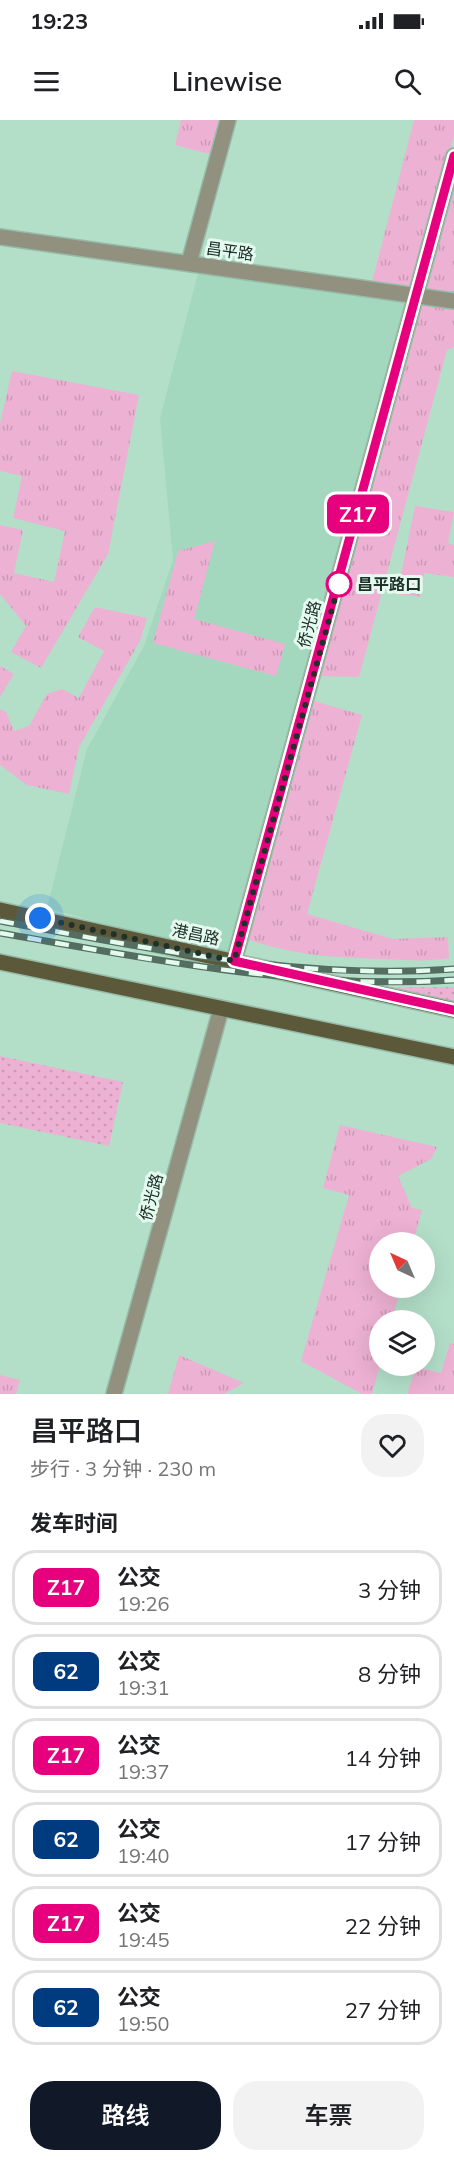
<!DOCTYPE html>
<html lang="zh">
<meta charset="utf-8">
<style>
body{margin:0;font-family:Mulish,"Noto Sans SC",sans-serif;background:#f2f2f2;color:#202124;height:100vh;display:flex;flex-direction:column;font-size:22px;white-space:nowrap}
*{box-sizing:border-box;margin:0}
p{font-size:20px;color:#757577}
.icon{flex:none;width:33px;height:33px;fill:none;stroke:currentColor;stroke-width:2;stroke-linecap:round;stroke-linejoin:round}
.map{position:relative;height:1274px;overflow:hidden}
.side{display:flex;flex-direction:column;background:#fff;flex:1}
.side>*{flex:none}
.badge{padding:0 12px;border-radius:9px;font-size:21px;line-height:39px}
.needle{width:39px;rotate:316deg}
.buttons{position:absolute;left:369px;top:1112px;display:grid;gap:12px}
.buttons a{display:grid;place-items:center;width:66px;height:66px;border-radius:50%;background:#fff;box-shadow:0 6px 24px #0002;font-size:30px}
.you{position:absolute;width:30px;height:30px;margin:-15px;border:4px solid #fff;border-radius:50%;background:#1a73e8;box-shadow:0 0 0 9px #1a73e833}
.map>.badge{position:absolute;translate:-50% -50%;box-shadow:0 0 0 3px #fff}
h2{padding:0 30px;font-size:22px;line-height:54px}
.round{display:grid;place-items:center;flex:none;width:63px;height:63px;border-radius:24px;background:#f2f2f2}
.summary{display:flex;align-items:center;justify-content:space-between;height:102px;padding:0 30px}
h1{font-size:28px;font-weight:600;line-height:45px}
.action{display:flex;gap:12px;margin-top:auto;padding:12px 30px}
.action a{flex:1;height:69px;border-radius:24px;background:#111827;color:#fff;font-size:24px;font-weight:600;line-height:69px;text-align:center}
.action a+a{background:#f2f2f2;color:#202124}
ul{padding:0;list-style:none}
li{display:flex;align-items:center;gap:18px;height:75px;margin:0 12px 9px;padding:0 18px;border:3px solid #e0e0e0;border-radius:24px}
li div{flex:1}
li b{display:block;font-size:22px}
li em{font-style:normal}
li .badge{min-width:66px;font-weight:700;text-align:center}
.status{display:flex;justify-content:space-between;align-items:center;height:42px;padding:0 30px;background:#fff;direction:ltr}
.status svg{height:16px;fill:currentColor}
header{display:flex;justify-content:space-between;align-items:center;height:78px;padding:0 30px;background:#fff;font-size:27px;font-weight:600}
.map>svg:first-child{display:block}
.built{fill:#a3d8be}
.grass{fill:url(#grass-tufts)}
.park{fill:url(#park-dots)}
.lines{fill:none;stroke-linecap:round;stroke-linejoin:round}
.minor-casing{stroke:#96bca9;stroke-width:18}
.major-casing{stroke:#96bca9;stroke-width:18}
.minor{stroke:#92907f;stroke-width:15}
.major{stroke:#5c593a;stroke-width:15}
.rail-casing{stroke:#536e61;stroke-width:7}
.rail{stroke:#e4faef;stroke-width:4.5;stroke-dasharray:14;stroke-linecap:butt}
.line-casing{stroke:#fff;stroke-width:14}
.line{stroke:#e6007e;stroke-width:9}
.walk{stroke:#203129;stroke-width:6;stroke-dasharray:0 10.8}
.stop-dot{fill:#fff;stroke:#e6007e;stroke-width:3}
.labels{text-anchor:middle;stroke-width:6;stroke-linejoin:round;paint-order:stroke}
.street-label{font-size:16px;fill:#203129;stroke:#e4faef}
.stop-label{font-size:16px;font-weight:bold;fill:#203129;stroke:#e4faef;text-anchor:start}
</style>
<div class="status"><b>19:23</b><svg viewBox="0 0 49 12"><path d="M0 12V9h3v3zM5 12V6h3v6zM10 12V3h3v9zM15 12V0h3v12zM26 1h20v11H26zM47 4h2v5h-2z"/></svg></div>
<header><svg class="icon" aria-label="menu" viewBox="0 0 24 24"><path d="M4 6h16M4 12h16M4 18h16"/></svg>Linewise<svg class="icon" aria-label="search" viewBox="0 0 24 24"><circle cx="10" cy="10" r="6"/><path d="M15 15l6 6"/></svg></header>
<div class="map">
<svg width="454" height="1274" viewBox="0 0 454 1274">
<defs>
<pattern id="grass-tufts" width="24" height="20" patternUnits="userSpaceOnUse" patternTransform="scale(1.5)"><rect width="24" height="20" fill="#edb1d3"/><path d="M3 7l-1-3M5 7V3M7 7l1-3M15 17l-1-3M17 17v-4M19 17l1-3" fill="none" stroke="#cb99b5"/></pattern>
<pattern id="park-dots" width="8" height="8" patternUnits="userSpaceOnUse" patternTransform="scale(1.5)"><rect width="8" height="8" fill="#edb1d3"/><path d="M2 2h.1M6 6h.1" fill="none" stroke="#cb99b5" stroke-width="1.8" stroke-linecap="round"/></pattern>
</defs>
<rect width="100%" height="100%" fill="#b3dfc9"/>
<!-- built -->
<polygon class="built" points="200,146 416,176 234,840 47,788 87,629 144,526 173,440 160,298"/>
<!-- grass -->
<g class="grass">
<polygon points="181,0 222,0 213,35 175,25"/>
<polygon points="414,0 454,0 454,15 413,167 372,162"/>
<polygon points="454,51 454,177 423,172"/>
<polygon points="420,180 454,185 454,227 447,230 359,557 320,556"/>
<polygon points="12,251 139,275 108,434 41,548 11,532 26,506 0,474 0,405 23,410 14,453 54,462 65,411 13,398 22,356 0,351 0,303"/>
<polygon points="415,386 454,392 448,423 454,425 454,457 424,453 420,477 397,474"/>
<polygon points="215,421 194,499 285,524 276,556 153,523 178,431"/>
<polygon points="95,487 147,498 140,521 79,627 69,674 27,665 0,645 0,589 6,592 14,611 29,606 47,574 62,569 79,578 104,531 78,517"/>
<polygon points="0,546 14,554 0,577"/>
<path d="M314 581 362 595 307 794 393 819 448 817 449 838C428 842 406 840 384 839 337 838 291 835 246 819Z"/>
<polygon points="340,1005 437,1027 431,1039 398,1056 412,1088 422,1090 413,1122 380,1122 380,1167 401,1167 392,1200 380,1200 380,1245 372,1274 362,1274 301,1241 349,1075 323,1068"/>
<polygon points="450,1223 454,1224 454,1274 407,1274 416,1247 441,1253"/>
<polygon points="179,1235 244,1263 224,1274 168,1274"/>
<polygon points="0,1255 20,1260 16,1274 0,1274"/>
</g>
<!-- park -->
<g class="park">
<polygon points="454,867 454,889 356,868"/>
<polygon points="0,936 123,962 109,1026 0,1003"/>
</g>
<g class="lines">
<!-- minor casing -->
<g class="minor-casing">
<g id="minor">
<polyline points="0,117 454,181"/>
<polyline points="189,143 228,0"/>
<polyline points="234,841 454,36"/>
<polyline points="114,1274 221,889"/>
</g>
</g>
<!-- major casing -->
<g class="major-casing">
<g id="major">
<polyline points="0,790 454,890"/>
<polyline points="0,842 454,937"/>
</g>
</g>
<!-- minor -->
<use href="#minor" class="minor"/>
<!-- major -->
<use href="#major" class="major"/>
<!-- rail casing -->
<g class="rail-casing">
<g id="rail">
<path d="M0 801C151 829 300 860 454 849"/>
<path d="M0 813C150 839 301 870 454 860"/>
</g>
</g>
<!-- rail -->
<use href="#rail" class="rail"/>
</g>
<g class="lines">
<!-- line casing -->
<g class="line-casing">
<polyline id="line" points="454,36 234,841 454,890"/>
</g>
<!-- line -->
<use href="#line" class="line"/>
<!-- walk -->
<polyline class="walk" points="40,798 234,841 339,464"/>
</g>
<!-- markers -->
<circle class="stop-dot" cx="339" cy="464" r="12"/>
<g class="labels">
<!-- street labels -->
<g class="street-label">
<text transform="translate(230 131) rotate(8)" y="6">昌平路</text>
<text transform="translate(309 504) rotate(-75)" y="6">侨光路</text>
<text transform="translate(196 814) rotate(12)" y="6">港昌路</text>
<text transform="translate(151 1077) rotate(-75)" y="6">侨光路</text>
</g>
<!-- stop labels -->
<g class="stop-label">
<text x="357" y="470">昌平路口</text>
</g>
</g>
</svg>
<div class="buttons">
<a><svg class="needle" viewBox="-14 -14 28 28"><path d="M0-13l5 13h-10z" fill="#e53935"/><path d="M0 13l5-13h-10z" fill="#757577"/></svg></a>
<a><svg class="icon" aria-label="layers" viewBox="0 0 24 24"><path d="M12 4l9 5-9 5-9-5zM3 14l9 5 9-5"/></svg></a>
</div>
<div class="you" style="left:40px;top:798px"></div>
<b class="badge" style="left:358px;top:394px;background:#e6007e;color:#fff">Z17</b>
</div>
<section class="side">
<div class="summary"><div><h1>昌平路口</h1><p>步行 · 3 分钟 · 230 m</p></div><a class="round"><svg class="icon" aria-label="heart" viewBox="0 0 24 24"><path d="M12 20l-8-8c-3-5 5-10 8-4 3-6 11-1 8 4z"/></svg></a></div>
<h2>发车时间</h2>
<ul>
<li><span class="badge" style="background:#e6007e;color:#fff">Z17</span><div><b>公交</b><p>19:26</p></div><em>3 分钟</em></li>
<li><span class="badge" style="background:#003b80;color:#fff">62</span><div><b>公交</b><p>19:31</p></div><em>8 分钟</em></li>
<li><span class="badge" style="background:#e6007e;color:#fff">Z17</span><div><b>公交</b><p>19:37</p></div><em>14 分钟</em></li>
<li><span class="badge" style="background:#003b80;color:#fff">62</span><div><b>公交</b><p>19:40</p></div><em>17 分钟</em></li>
<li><span class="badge" style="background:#e6007e;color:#fff">Z17</span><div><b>公交</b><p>19:45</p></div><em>22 分钟</em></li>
<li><span class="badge" style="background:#003b80;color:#fff">62</span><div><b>公交</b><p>19:50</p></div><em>27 分钟</em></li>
</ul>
<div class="action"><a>路线</a><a>车票</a></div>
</section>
